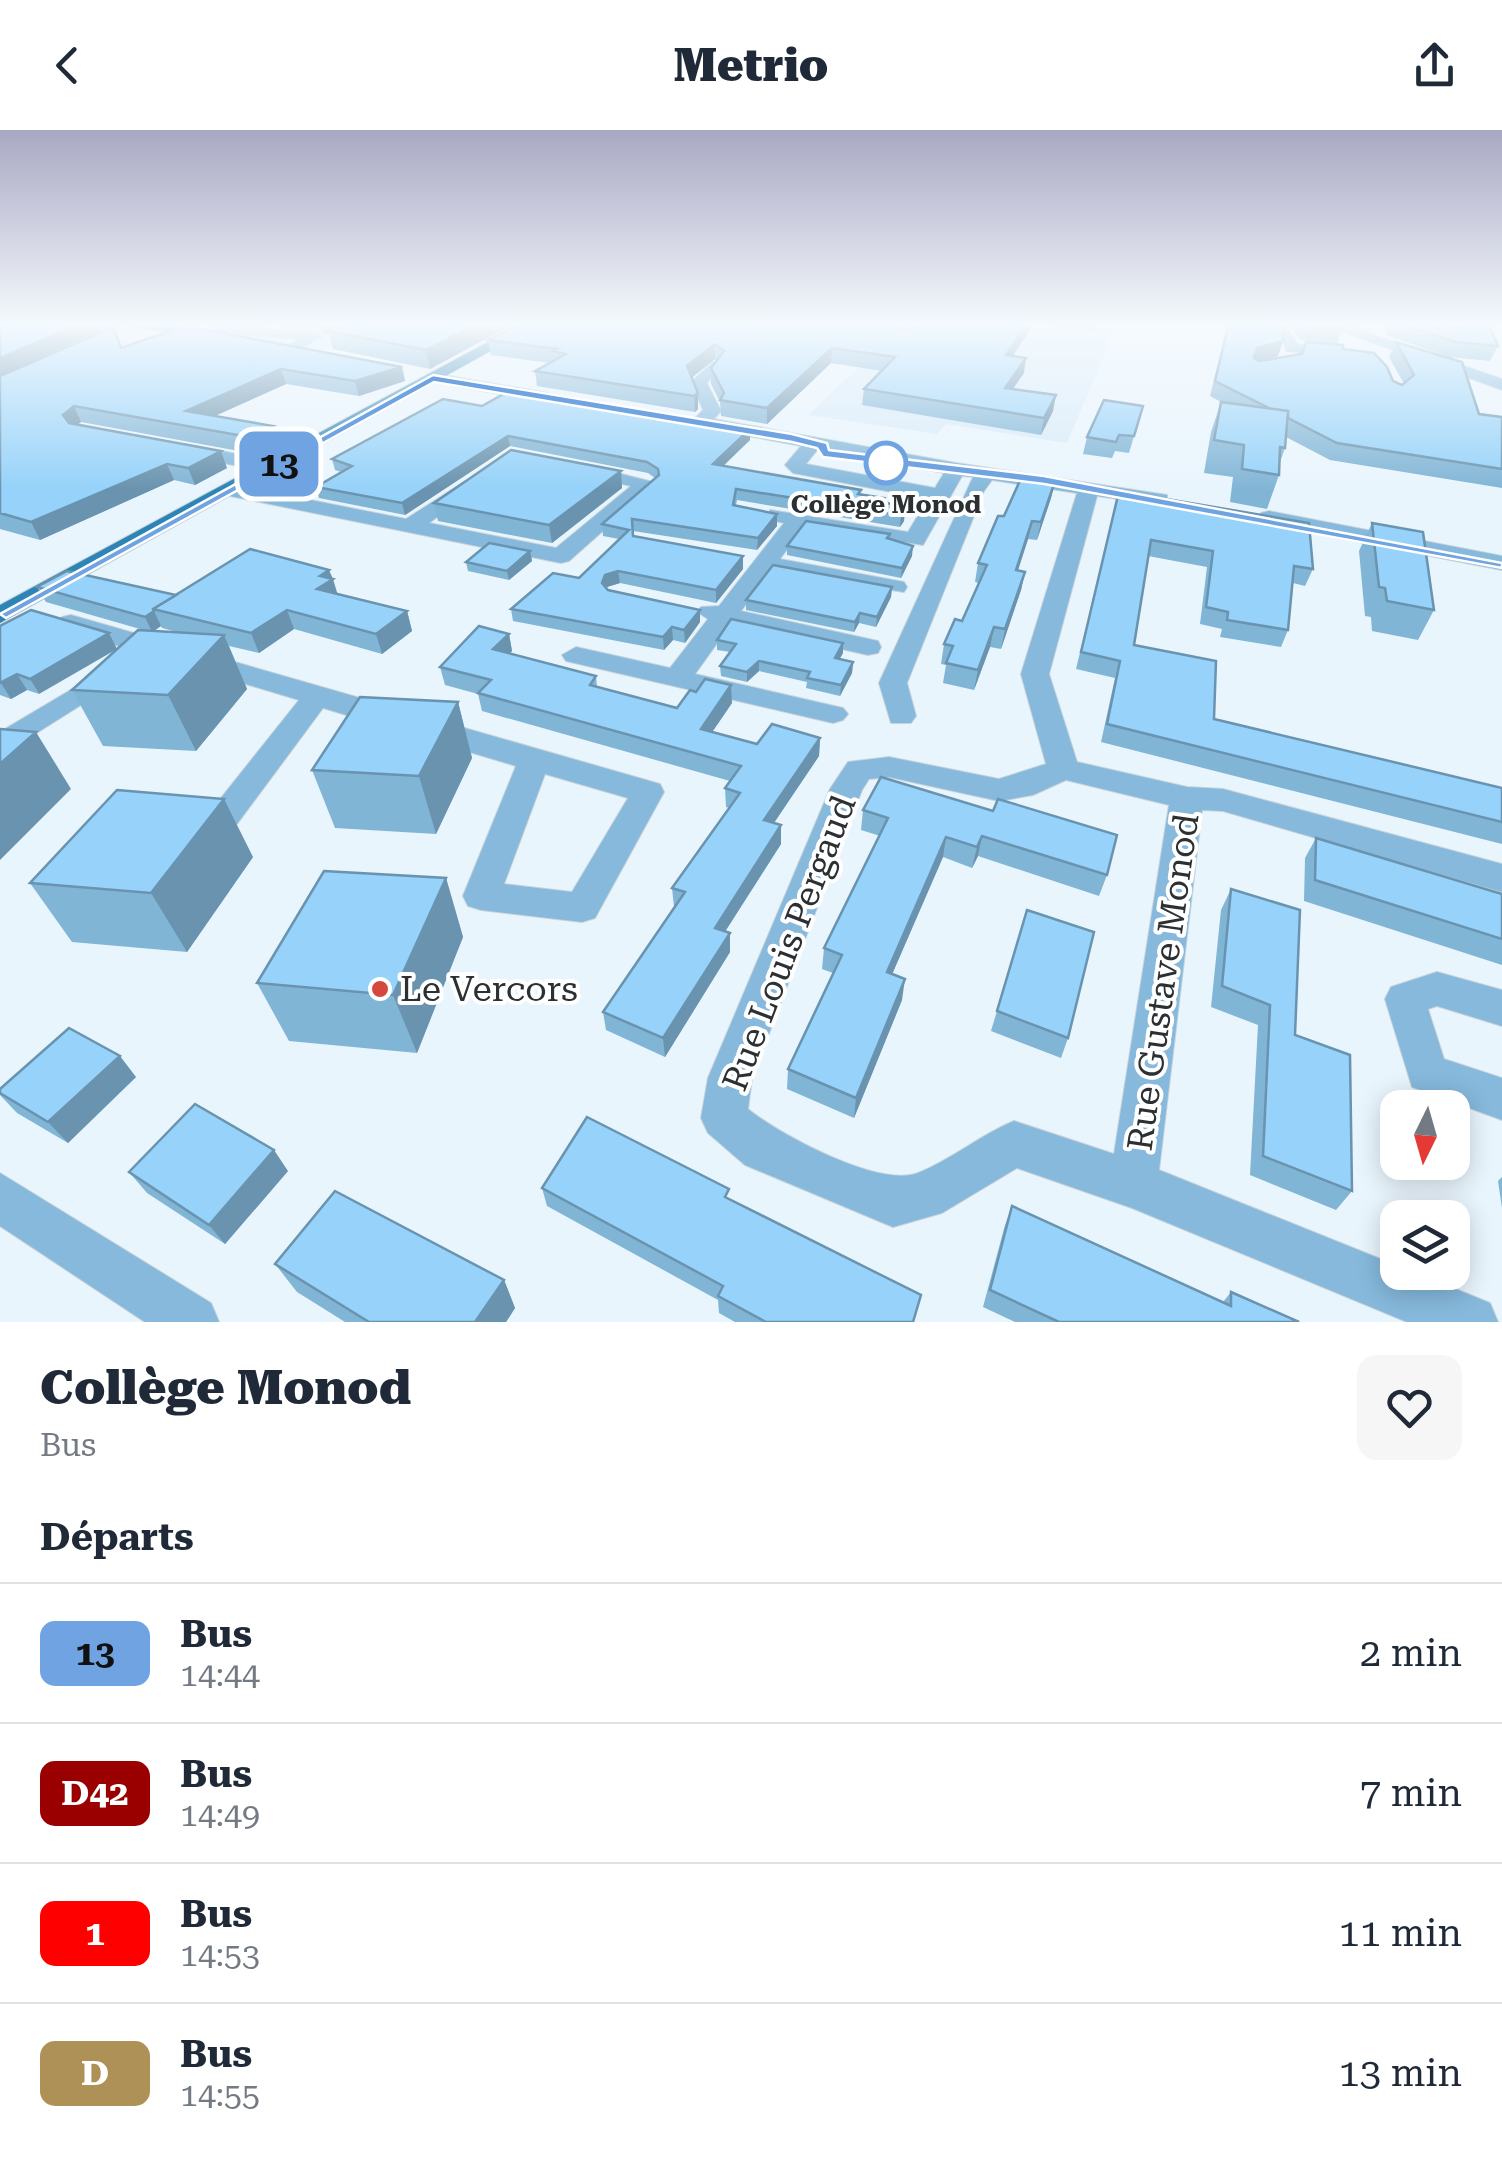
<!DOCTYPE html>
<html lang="fr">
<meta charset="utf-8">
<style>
body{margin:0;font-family:"Roboto Serif",serif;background:#f6f6f7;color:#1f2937;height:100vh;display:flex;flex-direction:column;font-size:38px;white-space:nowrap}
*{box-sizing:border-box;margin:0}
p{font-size:32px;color:#747a83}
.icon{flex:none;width:55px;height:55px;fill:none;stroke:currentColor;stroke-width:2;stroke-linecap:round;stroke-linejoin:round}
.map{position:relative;height:1192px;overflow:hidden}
.panel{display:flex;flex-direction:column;background:#fff;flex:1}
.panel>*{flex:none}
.badge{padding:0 20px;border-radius:15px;font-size:35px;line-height:65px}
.needle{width:65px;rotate:185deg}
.buttons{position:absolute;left:1380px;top:960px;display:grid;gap:20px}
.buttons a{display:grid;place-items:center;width:90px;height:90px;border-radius:20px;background:#fff;box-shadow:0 5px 25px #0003;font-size:50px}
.map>.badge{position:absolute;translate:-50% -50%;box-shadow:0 0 0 5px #fff}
h2{padding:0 40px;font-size:38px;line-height:90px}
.round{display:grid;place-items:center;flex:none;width:105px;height:105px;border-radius:20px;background:#f6f6f7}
.headline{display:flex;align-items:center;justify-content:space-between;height:170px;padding:0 40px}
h1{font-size:48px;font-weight:800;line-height:75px}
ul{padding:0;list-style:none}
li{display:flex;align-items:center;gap:30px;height:140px;padding:0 40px;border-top:2px solid #e0e1e3}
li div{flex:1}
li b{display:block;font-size:38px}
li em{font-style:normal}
li .badge{min-width:110px;font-weight:700;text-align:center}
header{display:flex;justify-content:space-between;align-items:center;height:130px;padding:0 40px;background:#fff;font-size:45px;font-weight:800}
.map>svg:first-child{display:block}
.built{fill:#d9ebf9}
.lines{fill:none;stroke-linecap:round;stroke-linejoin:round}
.minor-casing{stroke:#c7d2d9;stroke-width:2}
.major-casing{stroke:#c7d2d9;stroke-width:2}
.minor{fill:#86b9dc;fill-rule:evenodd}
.major{fill:#2d84b6;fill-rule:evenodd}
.wall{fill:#81b5d6;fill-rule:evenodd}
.shaded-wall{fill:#6993ae}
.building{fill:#96d2f9;stroke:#6993ae;stroke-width:2.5}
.line{fill:#6fa3e1;stroke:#fff;stroke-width:2.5}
.stop-dot{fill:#fff;stroke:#6fa3e1;stroke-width:5}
.poi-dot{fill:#d6483f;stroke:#fff;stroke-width:4}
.labels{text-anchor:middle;stroke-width:8;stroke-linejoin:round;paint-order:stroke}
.far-stop-label{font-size:25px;font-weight:bold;fill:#2b3033;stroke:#fff}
.near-street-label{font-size:35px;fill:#2b3033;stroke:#fff}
.near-poi-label{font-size:35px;fill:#2b3033;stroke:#fff;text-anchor:start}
</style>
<header><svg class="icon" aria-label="back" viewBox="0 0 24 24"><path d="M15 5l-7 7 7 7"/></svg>Metrio<svg class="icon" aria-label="share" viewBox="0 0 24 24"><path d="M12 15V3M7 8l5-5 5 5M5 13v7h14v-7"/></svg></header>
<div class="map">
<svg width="1502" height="1192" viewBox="0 0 1502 1192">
<rect width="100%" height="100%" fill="#e9f5fd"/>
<!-- built -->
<g class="built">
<polygon points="80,193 382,193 322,221 269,220 204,243 57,220 19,237"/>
<polygon points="905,193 1118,193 1067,313 946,294 937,304 808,285"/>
</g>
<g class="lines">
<!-- minor casing -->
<g class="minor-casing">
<g id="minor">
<polygon points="1268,193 1283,193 1298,214 1349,224 1341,229 1286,221 1283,210"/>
<polygon points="1319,193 1340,193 1502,249 1502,260"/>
<polygon points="214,195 316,202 323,206 291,224 283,219 299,209 209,202"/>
<path d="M713 232 721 237 707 253 721 281 714 289 956 333 1167 365V373L1160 375 1097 366 1049 544 1077 632 1187 657 1223 659 1502 734V762L1223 681 1202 680 1159 1040 1398 1136V1142H1414L1490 1173 1498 1192H1407L1132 1078 1017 1038 942 1083 893 1097 745 1035 708 1003 701 988 708 948 830 659 848 632 889 627 999 649 1046 634 1021 544 1077 363 992 350 984 361 907 553 916 586 911 593H891L879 553 973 347 962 346 923 415 804 396 780 429 904 452 907 457 904 462 771 441 741 481 878 511 881 517 878 523 868 525 731 494 695 544 843 578 848 584 843 590 833 593 566 531 562 525 576 517 670 538 708 489 697 482 701 477 719 476 784 393 770 390V380L908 402 928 369 793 343 785 335 801 316 694 296 691 292 703 280 691 252ZM818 319 944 343 935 358 806 334ZM889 647 999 671 1033 665 1066 650 1169 675 1114 1024 1014 991C980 1005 951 1030 918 1043 879 1058 780 1005 748 979L752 948 862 660 869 649Z"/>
<polygon points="433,243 548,263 557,268 548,273 427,251 427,245"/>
<polygon points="184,314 274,331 284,337 274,343 177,324 174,320"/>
<polygon points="582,334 657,353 569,431 561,433 230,366 220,360 230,354 406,389 467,350 477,356 474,360 429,393 556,418 631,356 575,344 572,340"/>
<polygon points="1269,381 1502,426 1502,440 1261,393 1261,383"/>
<path d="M71 485 660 654 664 662 595 788 582 792 481 780 468 776 463 766 516 636 323 578 237 694H213L208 686 213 678 299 570 62 499 58 493 62 487ZM545 644 628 668 572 762 504 754Z"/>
<polygon points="106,539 116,541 120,547 116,553 0,626 0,602"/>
<polygon points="1437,842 1502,860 1502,896 1437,876 1428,879 1444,929 1502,948 1502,990 1412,957 1385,869 1391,857"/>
<polygon points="0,1043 211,1173 219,1192 145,1192 0,1096"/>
</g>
</g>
<!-- major casing -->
<g class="major-casing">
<g id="major">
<polygon points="112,193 152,193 217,205 210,209"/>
<polygon points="523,193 541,193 0,493 0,475"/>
</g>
</g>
<!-- minor -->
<use href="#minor" class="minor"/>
<!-- major -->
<use href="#major" class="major"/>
</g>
<!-- wall -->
<g class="wall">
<polygon points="243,193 503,193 504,199 430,239 333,219 329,203 325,205 321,199"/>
<polygon points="905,193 902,199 912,199 917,193 1099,193 1095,201 1034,194 1013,226 1024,243 1013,259 1053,281 1041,305 862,275 864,259 882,241 831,233 767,294 721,286 720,272 711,254 711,238 717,231 715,229 692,248 698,263 698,279 695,282 537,256 535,241 549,233 491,225 488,210"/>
<polygon points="1228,193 1281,193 1283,211 1278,226 1260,231 1343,219 1393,251 1402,255 1404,254 1389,227 1396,212 1479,284 1502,339 1502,358 1330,330 1286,307 1285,318 1280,332 1279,345 1267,379 1230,372 1233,347 1204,343 1211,302 1221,272 1210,266"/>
<polygon points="1288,193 1342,193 1342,200 1337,214 1300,210"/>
<polygon points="1384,193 1436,193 1439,200 1444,199 1441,193 1488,193 1498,216 1490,231 1449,227 1386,205"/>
<polygon points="121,218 402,237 405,251 359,266 286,254 215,286 278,312 255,324 81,292 78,294 227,338 195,355 174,350 40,410 0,399 0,246"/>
<polygon points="482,276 750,310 723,335 861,360 860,364 905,379 904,391 900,397 737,370 736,375 777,384 777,396 757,420 633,401 633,406 743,426 743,439 716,473 620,453 607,457 608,460 700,480 700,492 685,513 673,510 664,520 513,491 511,479 579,448 619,409 603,406 602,394 655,348 648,343 510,316 405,385 319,368 316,357 341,342 335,340 332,329"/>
<polygon points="1143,276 1129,323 1115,321 1112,328 1083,324 1087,307"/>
<polygon points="621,341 622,358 552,413 438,391 434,373"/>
<polygon points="1055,351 1051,368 1037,410 1028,409 1018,440 1025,442 1021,460 1001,519 990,517 974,560 943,553 946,535 941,534 944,514 962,491 979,453 975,452 978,433 1004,386"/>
<polygon points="1119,361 1313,439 1305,456 1293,453 1288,500 1281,517 1220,507 1222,499 1200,494 1207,437 1148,426 1134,515 1214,589 1502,658 1502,714 1101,612 1115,548 1076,539"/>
<polygon points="1372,393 1434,480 1418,510 1372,501 1371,487 1365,486 1359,421"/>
<polygon points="890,404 889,409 912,426 901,448 787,425 787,416"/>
<polygon points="530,421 532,431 509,450 468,441 466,432"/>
<path d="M331 449 337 464 407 481 412 501 382 524 294 499 259 523 229 516 247 559 196 621 103 616 72 560 147 501 46 472 37 457 176 465ZM161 496 162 498 177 502 154 501Z"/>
<polygon points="892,457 891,467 876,497 859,493 854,502 746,480 746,470"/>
<polygon points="0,496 39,564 27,560 11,569 0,565"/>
<polygon points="509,504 512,521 510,523 596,546 597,557 677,578 732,573 712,602 757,614 820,608 819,626 774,693 781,714 725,802 730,803 730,822 665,927 606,900 603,882 675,777 674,777 672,758 729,678 726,677 725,658 730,651 482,581 478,564 445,555 440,537"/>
<polygon points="717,510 843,523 839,529 853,532 852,543 840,566 806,558 807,552 759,541 747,552 721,546 720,536 730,522 717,520"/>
<polygon points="458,572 472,628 436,704 335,698 312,640"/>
<polygon points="881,647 1107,745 1099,766 978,726 972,738 943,727 892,844 902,870 854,988 787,959 788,939 833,843 822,839 824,818 880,706 861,700 863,680"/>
<polygon points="1316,708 1502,764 1502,835 1304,771 1305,728"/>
<polygon points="253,727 187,822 72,812 30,753"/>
<polygon points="446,748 463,807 417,923 289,911 257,853"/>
<polygon points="1231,759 1295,905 1352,1061 1336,1080 1250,1045 1258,895 1211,877 1221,780"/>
<polygon points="1027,780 1068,908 1061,928 991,901"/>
<polygon points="136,947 68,1013 17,983 0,965 0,959"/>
<polygon points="288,1041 225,1114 147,1063 129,1042"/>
<polygon points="1502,1047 1502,1078 1498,1051"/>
<polygon points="542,1058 730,1069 913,1192 735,1192 719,1183 718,1170 547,1076"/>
<polygon points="1012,1076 1223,1172 1231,1162 1299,1192 1015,1192 983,1177 1005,1095"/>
<polygon points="275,1134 504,1150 515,1178 506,1192 345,1192 297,1162"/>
</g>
<!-- shaded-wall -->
<g class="shaded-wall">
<polygon points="81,193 109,193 110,196 0,246 0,228"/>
<polygon points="321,193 354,193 328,201 329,203 325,205"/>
<polygon points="479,193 503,193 504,199 430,239 426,220"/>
<polygon points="1027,193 1034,193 1003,240 1006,225"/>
<polygon points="1283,211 1278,226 1252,233 1257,218"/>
<polygon points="715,214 715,229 687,251 687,236"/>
<polygon points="832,218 831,233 767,294 767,278"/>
<polygon points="1026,228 1024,243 1002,274 1005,258"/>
<polygon points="402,237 405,251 359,266 355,251"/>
<polygon points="281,239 286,254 192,296 186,281"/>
<polygon points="698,263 698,279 695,282 694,266"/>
<polygon points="1056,265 1053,281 1041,305 1044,288"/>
<polygon points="74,276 81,292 70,300 63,285"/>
<polygon points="273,296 278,312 255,324 249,307"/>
<polygon points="750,299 750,310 714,345 713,334"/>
<polygon points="508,306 510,316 405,385 402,373"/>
<polygon points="221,321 227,338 195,355 188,338"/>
<polygon points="167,334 174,350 40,410 31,392"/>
<polygon points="621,341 622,358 552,413 549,395"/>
<polygon points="1055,351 1051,368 1037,410 1041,392"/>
<polygon points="905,379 904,391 900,397 901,385"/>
<polygon points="777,384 777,396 757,420 758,408"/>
<polygon points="1032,391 1028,409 1012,459 1016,440"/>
<polygon points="913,416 912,426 901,448 902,438"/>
<polygon points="530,421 532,431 509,450 507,441"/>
<polygon points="743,426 743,439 716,473 716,460"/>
<polygon points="329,440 333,449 339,469 317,459 320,446"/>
<polygon points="618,441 620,453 607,457 604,466 602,453 605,445"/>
<polygon points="1025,442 1021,460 1001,519 1005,499"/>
<polygon points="892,457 891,467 876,497 877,487"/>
<polygon points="287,480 294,499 259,523 251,503"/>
<polygon points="700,480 700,492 685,513 684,500"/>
<polygon points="154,481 161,496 152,502 145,487"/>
<polygon points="407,481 412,501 382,524 376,504"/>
<polygon points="860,483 859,493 854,502 855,492"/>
<polygon points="672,497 673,510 664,520 663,507"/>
<polygon points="994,497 990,517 974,560 978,540"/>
<polygon points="109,503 117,519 39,564 30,549"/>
<polygon points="509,504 512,521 496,537 493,519"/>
<polygon points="224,505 247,559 196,621 168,565"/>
<polygon points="843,513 843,523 834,539 835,528"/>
<polygon points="759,531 759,541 747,552 747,542"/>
<polygon points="853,532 852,543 840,566 841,555"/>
<polygon points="17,544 27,560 11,569 1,553"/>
<polygon points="731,555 732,573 702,617 701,599"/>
<polygon points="458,572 472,628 436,704 419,646"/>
<polygon points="36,602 71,659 0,730 0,634"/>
<polygon points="820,608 819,626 763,709 764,690"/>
<polygon points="224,669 253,727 187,822 151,763"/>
<polygon points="781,695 781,714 715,817 715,798"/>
<polygon points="982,706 978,726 972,738 977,717"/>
<polygon points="946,707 943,727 884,863 887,842"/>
<polygon points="446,748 463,807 417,923 393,865"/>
<polygon points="730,803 730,822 665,927 663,908"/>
<polygon points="905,849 902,870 854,988 856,968"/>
<polygon points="120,926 136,947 68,1013 48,992"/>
<polygon points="274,1020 288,1041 225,1114 209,1095"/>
<polygon points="504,1150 515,1178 506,1192 475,1192"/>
</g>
<!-- building -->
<g class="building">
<polygon points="0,193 81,193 0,228"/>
<polygon points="348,193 479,193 426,220 328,201"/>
<polygon points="521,193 900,193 897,199 912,199 917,193 1027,193 1006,225 1026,228 1005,258 1056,265 1044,288 864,259 895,227 832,218 767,278 720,270 724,263 711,238 724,221 715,214 687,236 698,263 694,266 535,241 566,224 553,221 557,219 488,210"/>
<polygon points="1229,193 1281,193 1284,197 1283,211 1257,218 1254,228 1259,231 1302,224 1306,212 1343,215 1343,219 1374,223 1387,237 1393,251 1402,255 1414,245 1396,212 1462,232 1479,284 1502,287 1502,339 1337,313 1288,288 1288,281 1271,279 1215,251"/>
<polygon points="1303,193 1342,193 1342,200 1305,196"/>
<polygon points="1399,193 1436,193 1439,200 1456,198 1454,193 1488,193 1498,216 1456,212"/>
<polygon points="113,197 121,218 176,199 201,199 402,237 355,251 281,239 186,281 273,296 249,307 74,276 63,285 69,293 221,321 188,338 167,334 31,392 0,383 0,246"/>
<polygon points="514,258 750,299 713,334 861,360 858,364 884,368 881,371 905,379 901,385 736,359 733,375 777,384 758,408 632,389 633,406 743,426 716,460 618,441 605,445 602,453 608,460 700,480 684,500 672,497 663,507 511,479 553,443 579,448 629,400 602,394 659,345 658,339 647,332 508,306 402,373 316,357 352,336 332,329 443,269 482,276"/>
<polygon points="1104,270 1143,276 1134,306 1119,305 1116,312 1087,307"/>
<polygon points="1221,272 1288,281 1285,318 1280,317 1279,345 1242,339 1244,315 1214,310"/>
<polygon points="511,320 621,341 549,395 434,373"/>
<polygon points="1022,346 1055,351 1041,392 1032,391 1016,440 1025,442 1005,499 994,497 978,540 946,533 953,516 944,514 955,489 962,491 987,435 978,433 998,386 1004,386"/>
<polygon points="1119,361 1309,393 1313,439 1294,436 1288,500 1227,490 1228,482 1206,477 1213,421 1151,410 1134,515 1216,531 1214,589 1502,658 1502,692 1107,594 1120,531 1081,522"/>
<polygon points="806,391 890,404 887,408 913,416 902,438 787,416"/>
<polygon points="1372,393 1423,402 1434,480 1387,471 1385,458 1379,457"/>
<polygon points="489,413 530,421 507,441 466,432"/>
<polygon points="250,419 329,440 320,446 333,449 317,459 407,481 376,504 287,480 251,503 153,479"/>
<polygon points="773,435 892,457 877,487 860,483 855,492 746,470"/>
<polygon points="67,441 176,465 153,479 154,481 145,487 37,457"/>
<polygon points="31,480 109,503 30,549 17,544 0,553 0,496"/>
<polygon points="731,489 843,513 835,528 853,532 841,555 807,548 810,542 759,531 747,542 720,536 736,514 717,510"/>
<polygon points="479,496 509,504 493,519 596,546 590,555 677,578 690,560 696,562 705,549 731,555 701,599 757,614 772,594 820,608 764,690 781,695 715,798 730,803 663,908 603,882 685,762 672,758 740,663 725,658 741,636 478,563 491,550 440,537"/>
<polygon points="138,500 224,505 168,565 72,560"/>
<polygon points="360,567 458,572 419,646 312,640"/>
<polygon points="0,599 36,602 0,634"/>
<polygon points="881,647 993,681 998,669 1117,705 1107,745 982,706 977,717 946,707 887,842 905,849 856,968 788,939 842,825 824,818 888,688 863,680"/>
<polygon points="117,660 224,669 151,763 30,753"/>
<polygon points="1316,708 1502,764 1502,809 1315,750"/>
<polygon points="324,741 446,748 393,865 257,853"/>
<polygon points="1231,759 1300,780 1295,905 1350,925 1352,1061 1263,1026 1270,875 1222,856"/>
<polygon points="1027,780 1094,802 1068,908 997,881"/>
<polygon points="69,898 120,926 48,992 0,963 0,959"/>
<polygon points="195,974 274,1020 209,1095 129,1042"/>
<polygon points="587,987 729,1059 725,1067 921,1165 913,1192 766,1192 718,1166 723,1156 542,1058"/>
<polygon points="335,1061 504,1150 475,1192 369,1192 275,1134"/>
<polygon points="1012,1076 1231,1176 1231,1162 1299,1192 1059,1192 990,1160"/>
</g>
<!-- sky -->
<linearGradient id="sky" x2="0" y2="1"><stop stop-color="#a9a8c3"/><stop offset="0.54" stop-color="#f5fafe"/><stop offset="1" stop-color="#f5fafe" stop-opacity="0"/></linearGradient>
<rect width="1502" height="360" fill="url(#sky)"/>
<!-- line -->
<polygon class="line" points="433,245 792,304 827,313 829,320 1044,346 1502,433 1502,438 1044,354 823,327 817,318 792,312 434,252 6,488 0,484"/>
<!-- markers -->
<circle class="stop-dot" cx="886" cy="333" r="20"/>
<circle class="poi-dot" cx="380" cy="859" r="10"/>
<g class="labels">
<!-- far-stop labels -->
<g class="far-stop-label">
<text x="886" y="383">Collège Monod</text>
</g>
<!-- near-street labels -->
<g class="near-street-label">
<text transform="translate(789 813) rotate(-69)" y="12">Rue Louis Pergaud</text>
<text transform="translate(1163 852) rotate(-82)" y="12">Rue Gustave Monod</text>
</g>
<!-- near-poi labels -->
<g class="near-poi-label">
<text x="400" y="871">Le Vercors</text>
</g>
</g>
</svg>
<div class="buttons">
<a><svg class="needle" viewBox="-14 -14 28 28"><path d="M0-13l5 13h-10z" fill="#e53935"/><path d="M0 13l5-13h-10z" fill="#747a83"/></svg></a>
<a><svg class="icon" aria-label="layers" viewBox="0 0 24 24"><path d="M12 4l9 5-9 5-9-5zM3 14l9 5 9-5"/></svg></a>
</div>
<b class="badge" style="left:279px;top:334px;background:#6fa3e1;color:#111">13</b>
</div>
<section class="panel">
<div class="headline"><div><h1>Collège Monod</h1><p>Bus</p></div><a class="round"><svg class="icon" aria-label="heart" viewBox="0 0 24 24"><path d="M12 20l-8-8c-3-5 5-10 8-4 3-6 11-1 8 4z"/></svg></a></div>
<h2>Départs</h2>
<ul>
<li><span class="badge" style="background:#6fa3e1;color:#111">13</span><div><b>Bus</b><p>14:44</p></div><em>2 min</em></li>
<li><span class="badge" style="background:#9b0000;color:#fff">D42</span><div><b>Bus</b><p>14:49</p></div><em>7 min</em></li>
<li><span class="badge" style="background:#f00;color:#fff">1</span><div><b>Bus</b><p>14:53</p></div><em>11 min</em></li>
<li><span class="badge" style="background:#ae9156;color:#fff">D</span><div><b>Bus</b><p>14:55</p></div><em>13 min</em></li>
</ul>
</section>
